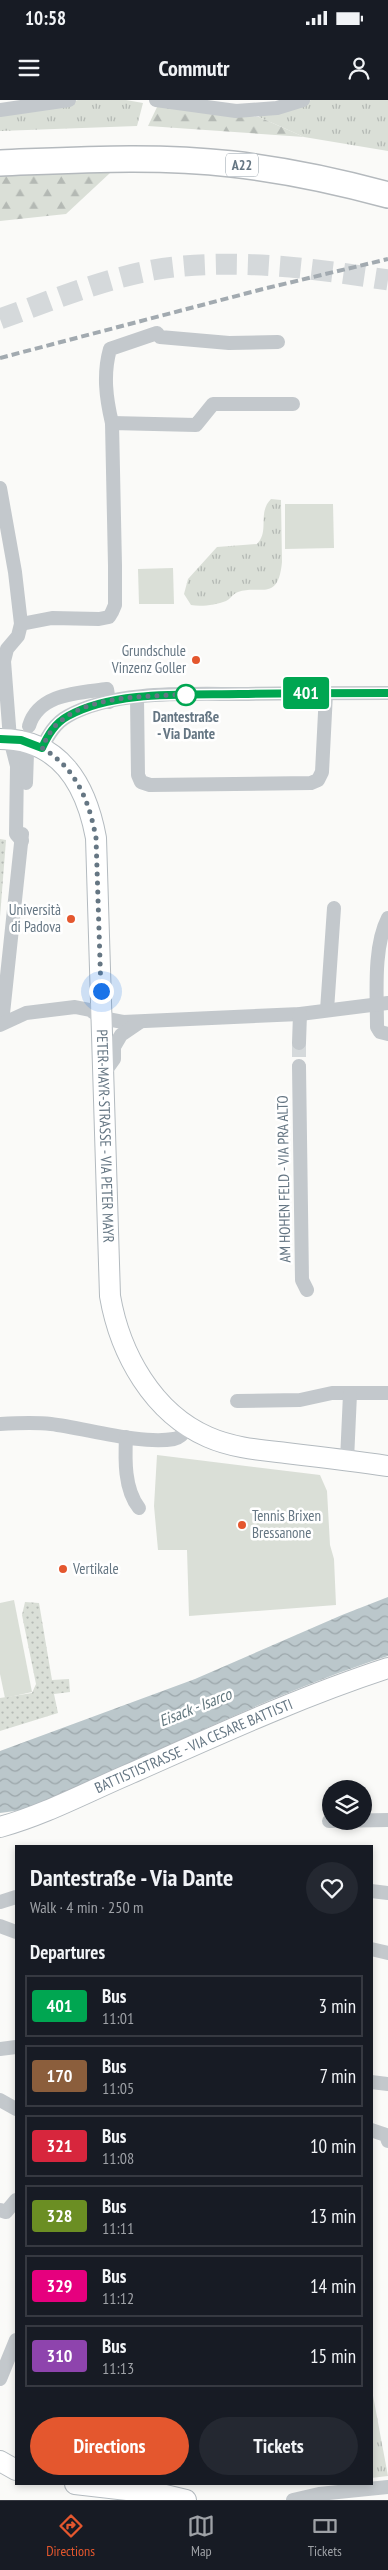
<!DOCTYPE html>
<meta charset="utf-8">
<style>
body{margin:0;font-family:"PT Sans Narrow",sans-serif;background:#242831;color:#f1f3f6;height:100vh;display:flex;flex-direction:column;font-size:19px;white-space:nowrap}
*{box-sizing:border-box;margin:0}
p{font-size:16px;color:#9ea1a6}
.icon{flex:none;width:28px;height:28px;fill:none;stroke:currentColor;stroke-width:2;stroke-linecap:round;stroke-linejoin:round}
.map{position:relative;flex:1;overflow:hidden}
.details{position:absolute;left:15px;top:1745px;width:358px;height:640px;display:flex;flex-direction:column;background:#171b24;border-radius:0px;box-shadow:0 2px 8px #0003}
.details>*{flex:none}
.badge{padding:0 10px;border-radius:4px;font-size:18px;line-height:32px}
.buttons{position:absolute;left:322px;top:1680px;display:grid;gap:10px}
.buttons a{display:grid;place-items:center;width:50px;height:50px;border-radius:50%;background:#171b24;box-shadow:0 2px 8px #0003;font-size:25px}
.you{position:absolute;width:25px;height:25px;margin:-12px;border:4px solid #fff;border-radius:50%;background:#1a73e8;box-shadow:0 0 0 8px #1a73e833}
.map>.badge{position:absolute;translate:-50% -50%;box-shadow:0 0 0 2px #fff}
h2{padding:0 15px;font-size:19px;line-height:45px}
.round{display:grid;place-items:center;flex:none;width:52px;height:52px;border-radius:26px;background:#242831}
.summary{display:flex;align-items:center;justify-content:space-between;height:85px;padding:0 15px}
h1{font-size:24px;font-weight:700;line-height:38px}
.primary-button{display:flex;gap:10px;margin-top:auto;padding:10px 15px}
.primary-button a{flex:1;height:58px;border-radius:30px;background:#e4572e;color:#fff;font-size:20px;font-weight:700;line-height:58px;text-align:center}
.primary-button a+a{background:#242831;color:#f1f3f6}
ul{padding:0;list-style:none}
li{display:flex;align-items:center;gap:15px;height:62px;margin:0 10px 8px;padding:0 5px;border:2px solid #363941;border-radius:0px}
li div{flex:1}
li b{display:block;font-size:19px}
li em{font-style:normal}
li .badge{min-width:55px;font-weight:700;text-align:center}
.status{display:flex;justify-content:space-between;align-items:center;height:35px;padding:0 25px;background:#171b24;direction:ltr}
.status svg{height:14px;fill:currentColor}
header{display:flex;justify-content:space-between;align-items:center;height:65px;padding:0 15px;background:#171b24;font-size:22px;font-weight:700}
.menu{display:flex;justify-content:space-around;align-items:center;height:70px;border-top:1px solid #363941;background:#171b24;font-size:14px;color:#9ea1a6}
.menu a{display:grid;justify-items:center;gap:2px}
.menu .on{color:#e4572e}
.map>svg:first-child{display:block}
.grass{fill:url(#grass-tufts)}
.forest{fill:url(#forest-firs)}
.park{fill:url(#park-dots)}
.pitch{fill:#dadfd7}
.water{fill:url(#water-waves)}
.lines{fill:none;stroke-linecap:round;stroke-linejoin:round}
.street-tunnel{stroke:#d5d9db;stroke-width:14;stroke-dasharray:14 7;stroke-linecap:butt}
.primary-tunnel{stroke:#d5d9db;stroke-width:21;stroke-dasharray:21 11;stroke-linecap:butt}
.secondary-casing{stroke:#b3babf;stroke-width:22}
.highway-casing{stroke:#b4b9bd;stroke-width:28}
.street{stroke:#c3c8cc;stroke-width:14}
.secondary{stroke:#fff;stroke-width:20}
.highway{stroke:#fff;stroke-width:25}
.rail{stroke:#a2aab0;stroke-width:4;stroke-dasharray:8 4;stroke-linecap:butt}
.line-casing{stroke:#fff;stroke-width:11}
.line{stroke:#00a651;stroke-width:8}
.walk{stroke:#657683;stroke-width:5;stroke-dasharray:0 9}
.poi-dot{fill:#e4572e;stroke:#fff;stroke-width:2}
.stop-dot{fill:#fff;stroke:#00a651;stroke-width:2.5}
.labels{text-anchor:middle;stroke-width:5;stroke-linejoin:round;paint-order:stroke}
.shield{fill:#fff;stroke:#939fa8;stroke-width:1}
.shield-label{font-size:14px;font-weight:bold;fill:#657683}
.poi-label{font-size:15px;fill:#657683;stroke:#fff;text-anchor:end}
.stop-label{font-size:15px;font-weight:bold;fill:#657683;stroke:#fff}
.street-label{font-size:15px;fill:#657683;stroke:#fff}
.water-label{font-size:16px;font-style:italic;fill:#60757c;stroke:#fff}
</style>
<div class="status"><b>10:58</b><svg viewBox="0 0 49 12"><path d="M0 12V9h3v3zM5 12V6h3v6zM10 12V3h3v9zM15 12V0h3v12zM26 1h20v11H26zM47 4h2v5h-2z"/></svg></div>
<header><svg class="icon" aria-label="menu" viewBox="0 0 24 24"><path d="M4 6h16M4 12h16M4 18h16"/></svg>Commutr<svg class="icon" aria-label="person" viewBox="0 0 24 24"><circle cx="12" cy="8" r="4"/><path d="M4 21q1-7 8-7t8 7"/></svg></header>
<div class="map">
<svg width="388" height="2400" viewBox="0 0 388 2400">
<defs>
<pattern id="grass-tufts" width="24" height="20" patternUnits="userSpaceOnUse" patternTransform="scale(1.25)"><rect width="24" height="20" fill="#dadfd7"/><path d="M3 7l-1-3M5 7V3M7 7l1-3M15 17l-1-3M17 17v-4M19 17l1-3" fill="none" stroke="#b4b9b4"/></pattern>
<pattern id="forest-firs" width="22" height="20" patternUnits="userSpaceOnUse" patternTransform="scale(1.25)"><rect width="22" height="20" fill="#dadfd7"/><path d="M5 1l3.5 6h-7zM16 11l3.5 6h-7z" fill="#b4b9b4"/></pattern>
<pattern id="park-dots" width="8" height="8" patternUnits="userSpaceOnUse" patternTransform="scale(1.25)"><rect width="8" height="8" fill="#dadfd7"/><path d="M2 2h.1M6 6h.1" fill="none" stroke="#b4b9b4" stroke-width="1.8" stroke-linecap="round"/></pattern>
<pattern id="water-waves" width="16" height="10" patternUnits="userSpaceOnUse" patternTransform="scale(1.25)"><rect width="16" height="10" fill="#bbc7cb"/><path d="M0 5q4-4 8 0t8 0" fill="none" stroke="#9ca6aa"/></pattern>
</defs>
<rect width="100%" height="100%" fill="#fafaf8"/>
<!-- grass -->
<g class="grass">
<polygon points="78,0 126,0 143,3 137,26 0,31 0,13 53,7"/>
<polygon points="311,0 388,0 388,51 304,37 259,17 261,12"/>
<path d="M271 399 281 400 282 462C278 503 260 484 238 492 232 494 231 499 226 501 216 505 201 507 191 505L184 494 188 479 217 447 257 444C270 431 257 413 271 399Z"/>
<polygon points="371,2285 388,2376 371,2378"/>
</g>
<!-- forest -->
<g class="forest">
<polygon points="158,5 259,17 304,37 148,26"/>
<polygon points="79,71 110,73 66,114 0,121 0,73"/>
</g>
<!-- park -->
<g class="park">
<polygon points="0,739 6,740 0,817"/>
<polygon points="25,1502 39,1503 52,1580 69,1579 70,1592 54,1594 58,1613 0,1631 0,1598 32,1593 36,1584 22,1515"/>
</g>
<!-- pitch -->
<g class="pitch">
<polygon points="285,404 333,404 334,448 285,449"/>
<polygon points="173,468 174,504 139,504 138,469"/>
<polygon points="157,1355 320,1375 327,1391 330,1445 334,1459 336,1505 189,1516 187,1450 158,1450 154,1406"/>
<polygon points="14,1500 32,1592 5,1598 0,1574 0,1503"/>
</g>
<!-- water -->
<path class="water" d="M388 1497V1556C273 1593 163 1649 53 1698L22 1710 0 1713V1651L195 1579 342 1515Z"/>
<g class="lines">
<!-- street-tunnel -->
<polyline class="street-tunnel" points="299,943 299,966"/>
<!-- primary-tunnel -->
<path class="primary-tunnel" d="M0 219C50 201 100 180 153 170 230 157 312 168 388 180"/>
<!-- secondary casing -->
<g class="secondary-casing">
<g id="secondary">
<path id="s1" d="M0 639C60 639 86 684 96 738L110 1196C120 1254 153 1313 208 1337 233 1348 260 1350 286 1353 320 1357 354 1361 388 1366"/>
<path id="s2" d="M0 1727C44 1715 85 1693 127 1675 213 1637 299 1597 388 1568"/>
<polyline points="0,2361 16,2370"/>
<polyline points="75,2384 161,2394 186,2400"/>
</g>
</g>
<!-- highway casing -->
<g class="highway-casing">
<path id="highway" d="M0 63C77 60 155 55 232 64 284 70 337 81 388 95"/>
</g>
<!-- street -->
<g class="street">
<polyline points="156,0 236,11 277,8 303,0"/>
<polyline points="0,10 69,0"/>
<path d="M112 323C106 298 103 274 110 249L157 233 160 237 229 243 278 242"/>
<polyline points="0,388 15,472 21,524 18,536 7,549 4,561 10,639 17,666 16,734 22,741"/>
<polyline points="21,524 52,518 99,519 109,517 112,512 115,505 115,466 112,323 196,325 213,304 293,304"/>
<polyline points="137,598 138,675 141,682 150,685 311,683 318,680 322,672 326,593"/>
<path d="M29 626C39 593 79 593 107 589L109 602"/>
<path d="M42 648C48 635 55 623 68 616 114 590 188 594 240 594 289 593 339 593 388 593"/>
<polyline points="26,683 27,653"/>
<path d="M388 818C373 847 377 894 377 927L380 932 388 934"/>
<polyline points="327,910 334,808"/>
<polyline points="2,923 22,734"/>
<polyline points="0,925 26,913 75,907 90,910 102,918 123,922 300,914 388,903"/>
<polyline points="299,943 300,914"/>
<polyline points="299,966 302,1180 307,1190"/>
<polyline points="104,973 114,959 114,947 121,935 140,922"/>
<polyline points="237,1301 300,1300 332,1293 388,1293"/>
<path d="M0 1324C16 1323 34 1322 51 1324 85 1328 141 1345 174 1339 181 1338 185 1332 188 1327"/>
<path d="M126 1337C125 1359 124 1389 139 1408"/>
<polyline points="347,1360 350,1294"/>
<polyline points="329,1721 388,1720"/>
<polyline points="371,1791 388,1793"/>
<polyline points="0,1802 16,1797"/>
<polyline points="0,1826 16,1832"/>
<polyline points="371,1849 388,1853"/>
<polyline points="0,1949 16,1947"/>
<polyline points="371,1982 388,1984"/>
<polyline points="0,2000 16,2009"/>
<polyline points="371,2030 386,2035 388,2041"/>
<polyline points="0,2110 6,2112 16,2100"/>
<polyline points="0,2279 16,2240"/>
<polyline points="293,2400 319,2394 388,2387"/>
</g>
<!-- secondary -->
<use href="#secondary" class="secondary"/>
<!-- highway -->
<use href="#highway" class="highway"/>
<!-- rail -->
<polyline class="rail" points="0,258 263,189 388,159"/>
</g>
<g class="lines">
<!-- line casing -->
<g class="line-casing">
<path id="line" d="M0 639 21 640 42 648C48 635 55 623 68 616 114 590 188 595 240 594 289 593 339 593 388 593"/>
</g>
<!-- line -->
<use href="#line" class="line"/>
<!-- walk -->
<path class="walk" d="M101 891 96 738C89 700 76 668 42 648 47 637 52 627 62 620 95 594 149 597 189 594L186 595"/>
</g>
<!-- markers -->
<g class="poi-dot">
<circle cx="196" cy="560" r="5"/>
<circle cx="71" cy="819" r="5"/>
<circle cx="242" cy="1425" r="5"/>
<circle cx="63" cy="1469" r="5"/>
</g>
<circle class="stop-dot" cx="186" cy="595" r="10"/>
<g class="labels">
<!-- shield labels -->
<rect class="shield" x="226" y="53.5" width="32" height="23" rx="4"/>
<g class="shield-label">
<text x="242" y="70">A22</text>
</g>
<!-- poi labels -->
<g class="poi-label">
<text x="186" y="556">Grundschule<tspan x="186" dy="17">Vinzenz Goller</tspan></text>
<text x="61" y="815">Università<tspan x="61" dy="17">di Padova</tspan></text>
<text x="252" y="1421" text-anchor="start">Tennis Brixen<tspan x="252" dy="17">Bressanone</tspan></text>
<text x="73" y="1474" text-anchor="start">Vertikale</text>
</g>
<!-- stop labels -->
<g class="stop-label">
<text x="186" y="622">Dantestraße<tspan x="186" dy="17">- Via Dante</tspan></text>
</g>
<!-- street labels -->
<g class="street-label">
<text dy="5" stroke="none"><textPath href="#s1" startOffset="450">PETER-MAYR-STRASSE - VIA PETER MAYR</textPath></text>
<text transform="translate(284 1079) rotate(-91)" y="5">AM HOHEN FELD - VIA PRA ALTO</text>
<text dy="5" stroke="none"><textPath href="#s2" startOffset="210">BATTISTISTRASSE - VIA CESARE BATTISTI</textPath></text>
</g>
<!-- water labels -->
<g class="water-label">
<text transform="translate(195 1607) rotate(-22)" y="6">Eisack - Isarco</text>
</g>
</g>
</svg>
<div class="buttons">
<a><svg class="icon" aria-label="layers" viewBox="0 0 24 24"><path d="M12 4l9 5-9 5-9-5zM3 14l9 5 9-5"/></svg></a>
</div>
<div class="you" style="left:101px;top:891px"></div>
<b class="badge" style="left:306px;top:593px;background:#00a651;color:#fff">401</b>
<section class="details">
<div class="summary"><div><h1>Dantestraße - Via Dante</h1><p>Walk · 4 min · 250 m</p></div><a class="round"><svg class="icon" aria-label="heart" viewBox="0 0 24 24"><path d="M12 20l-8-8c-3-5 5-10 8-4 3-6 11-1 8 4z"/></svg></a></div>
<h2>Departures</h2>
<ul>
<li><span class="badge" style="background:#00a651;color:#fff">401</span><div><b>Bus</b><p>11:01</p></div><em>3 min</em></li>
<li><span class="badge" style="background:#8b5e3c;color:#fff">170</span><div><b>Bus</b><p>11:05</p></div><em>7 min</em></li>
<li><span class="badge" style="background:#d7263d;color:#fff">321</span><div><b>Bus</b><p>11:08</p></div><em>10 min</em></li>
<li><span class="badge" style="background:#6b8e23;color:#fff">328</span><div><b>Bus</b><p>11:11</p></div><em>13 min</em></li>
<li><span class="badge" style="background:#e6007e;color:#fff">329</span><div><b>Bus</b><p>11:12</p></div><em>14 min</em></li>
<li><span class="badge" style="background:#8e44ad;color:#fff">310</span><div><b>Bus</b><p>11:13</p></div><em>15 min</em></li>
</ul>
<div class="primary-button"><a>Directions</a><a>Tickets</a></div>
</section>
</div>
<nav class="menu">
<a class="on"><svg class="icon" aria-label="directions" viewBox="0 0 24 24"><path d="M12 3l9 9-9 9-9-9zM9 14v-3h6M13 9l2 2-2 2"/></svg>Directions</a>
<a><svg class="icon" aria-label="map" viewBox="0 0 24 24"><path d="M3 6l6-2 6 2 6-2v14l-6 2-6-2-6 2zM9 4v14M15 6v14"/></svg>Map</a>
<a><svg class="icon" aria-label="tickets" viewBox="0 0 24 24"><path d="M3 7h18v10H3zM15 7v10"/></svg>Tickets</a>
</nav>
